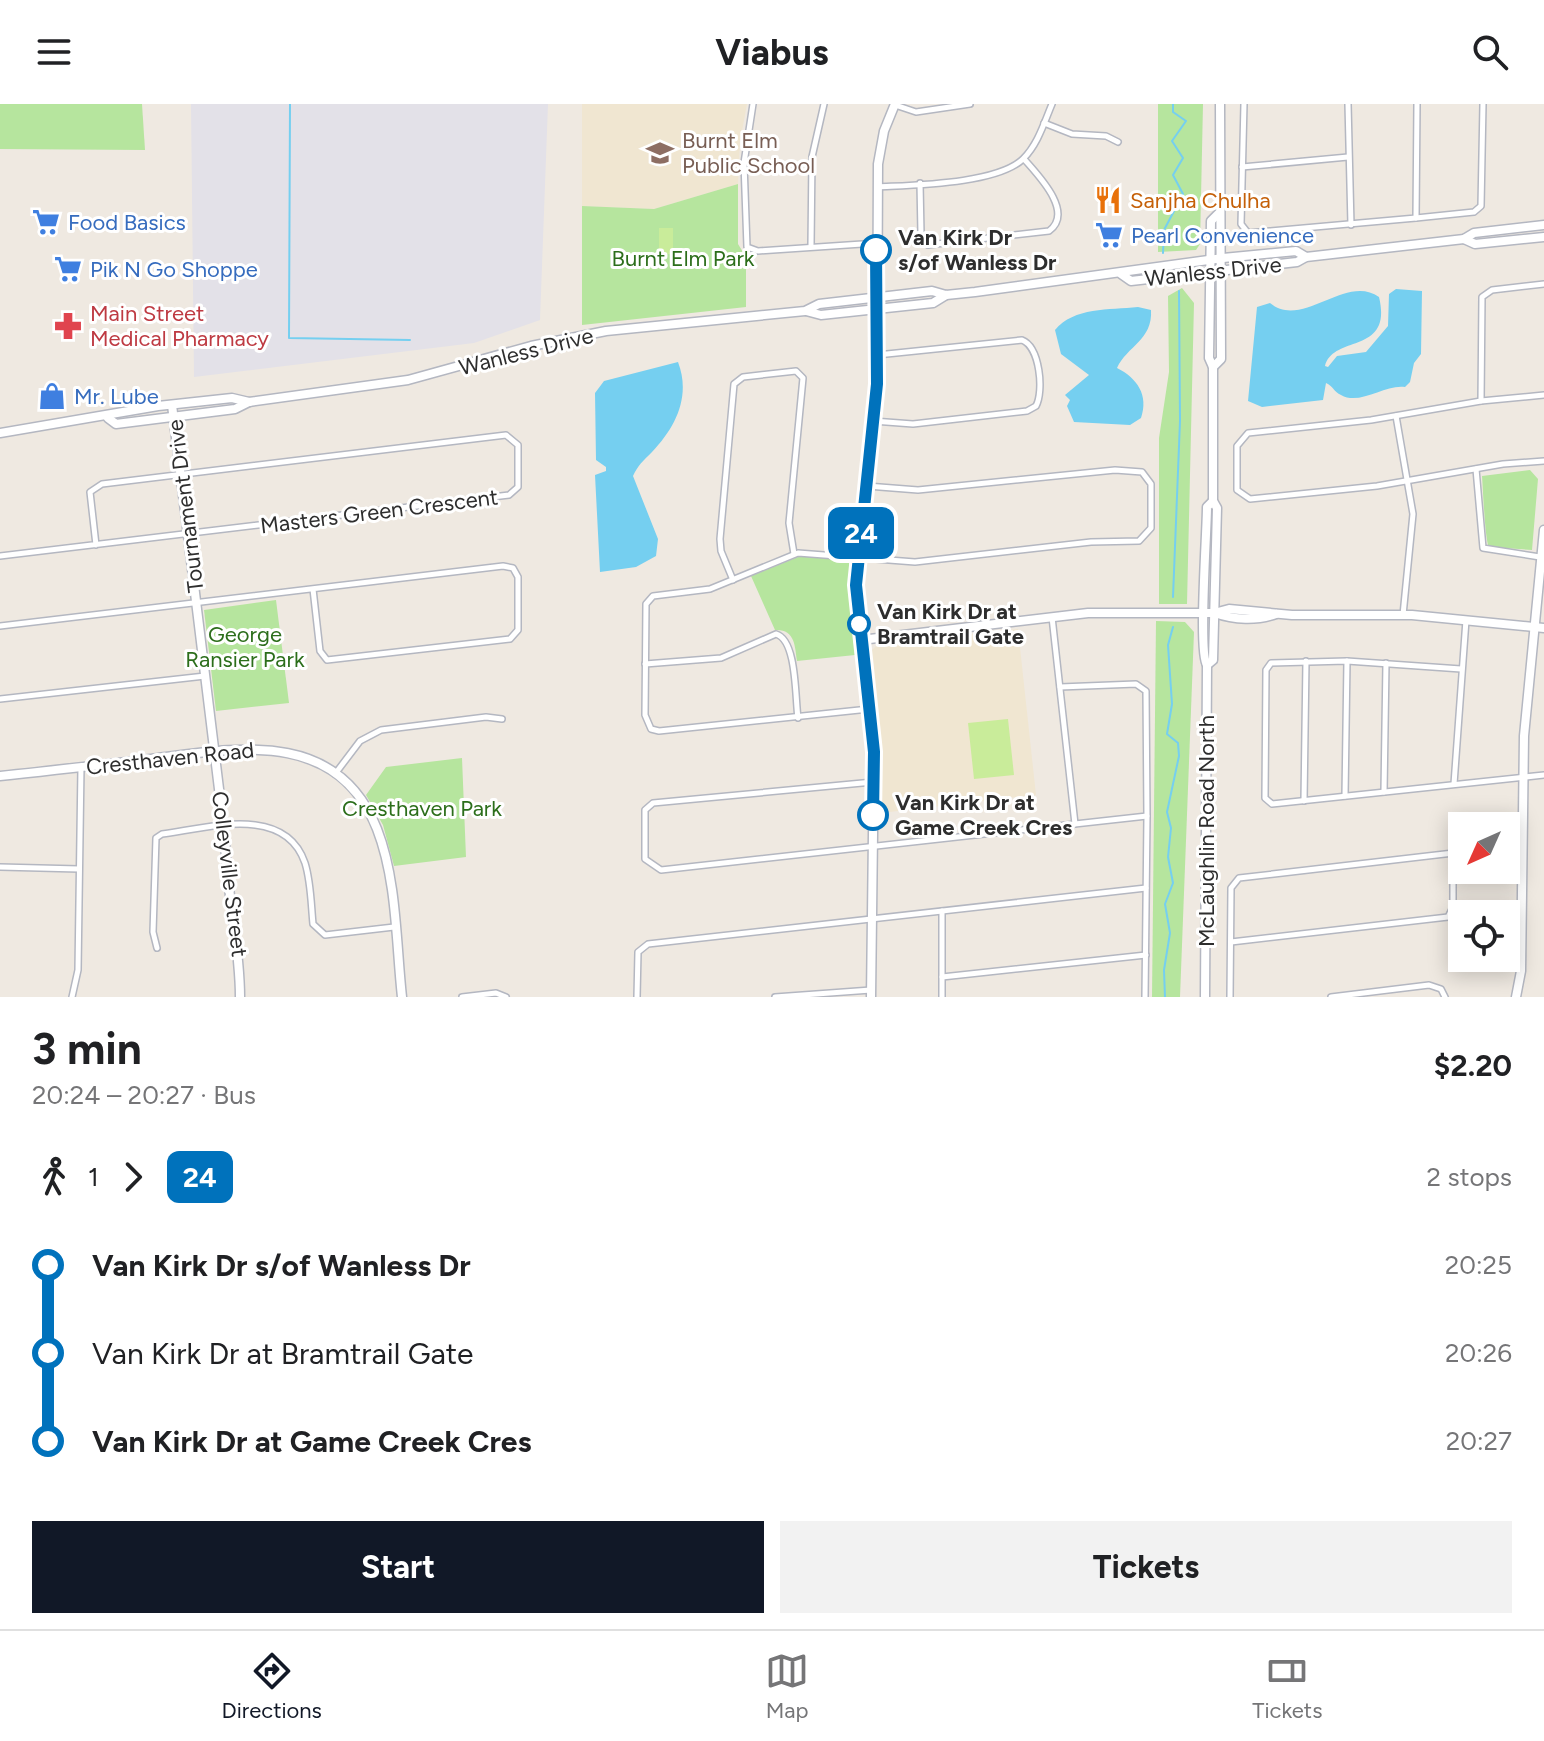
<!DOCTYPE html>
<meta charset="utf-8">
<style>
body{margin:0;font-family:Figtree,sans-serif;background:#f2f2f2;color:#202124;height:100vh;display:flex;flex-direction:column;font-size:30px;white-space:nowrap}
*{box-sizing:border-box;margin:0}
p{font-size:26px;color:#757577}
.icon{flex:none;width:44px;height:44px;fill:none;stroke:currentColor;stroke-width:2;stroke-linecap:round;stroke-linejoin:round}
.map{position:relative;height:893px;overflow:hidden}
.details{display:flex;flex-direction:column;background:#fff;flex:1}
.details>*{flex:none}
.badge{padding:0 16px;border-radius:12px;font-size:28px;line-height:52px}
.needle{width:52px;rotate:225deg}
.fabs{position:absolute;left:1448px;top:708px;display:grid;gap:16px}
.fabs a{display:grid;place-items:center;width:72px;height:72px;border-radius:0px;background:#fff;box-shadow:0 4px 20px #0003;font-size:40px}
.map>.badge{position:absolute;translate:-50% -50%;box-shadow:0 0 0 4px #fff}
.legs{display:flex;align-items:center;gap:12px;height:88px;padding:0 32px;font-size:26px}
.legs p{margin-inline-start:auto}
.summary{display:flex;align-items:center;justify-content:space-between;height:136px;padding:0 32px}
h1{font-size:44px;font-weight:700;line-height:60px}
.cta{display:flex;gap:16px;margin-top:auto;padding:16px 32px}
.cta a{flex:1;height:92px;border-radius:0px;background:#111827;color:#fff;font-size:32px;font-weight:700;line-height:92px;text-align:center}
.cta a+a{background:#f2f2f2;color:#202124}
ul{padding:0 32px;list-style:none}
li{display:flex;align-items:center;gap:28px;height:88px;font-size:30px}
li i{display:grid;place-items:center;width:12px;height:100%;margin:0 10px;background:currentColor}
li i::after{content:'';width:20px;height:20px;margin:-10px;border:6px solid;border-radius:50%;background:#fff}
li p{margin-inline-start:auto}
li:first-child i{background:linear-gradient(#0000 50%,currentColor 0)}
li:last-child i{background:linear-gradient(currentColor 50%,#0000 0)}
header{display:flex;justify-content:space-between;align-items:center;height:104px;padding:0 32px;background:#fff;font-size:36px;font-weight:700}
.tab-bar{display:flex;justify-content:space-around;align-items:center;height:112px;border-top:2px solid #e0e0e0;background:#fff;font-size:22px;color:#757577}
.tab-bar a{display:grid;justify-items:center;gap:4px}
.tab-bar .selected{color:#111827}
.map>svg:first-child{display:block}
.industrial{fill:#e3e1e8}
.education{fill:#f0e6d1}
.green{fill:#b6e59e}
.pitch{fill:#c9ec9a}
.water{fill:#75cff0}
.lines{fill:none;stroke-linecap:round;stroke-linejoin:round}
.stream{stroke:#75cff0;stroke-width:2}
.street-casing{stroke:#b4b7c1;stroke-width:8}
.secondary-casing{stroke:#b4b7c1;stroke-width:11}
.street{stroke:#fff;stroke-width:5}
.secondary{stroke:#fff;stroke-width:8}
.line-1-casing{stroke:#fff;stroke-width:18}
.line-1{stroke:#0072bc;stroke-width:12}
.stop-1-dot{fill:#fff;stroke:#0072bc;stroke-width:4}
.labels{text-anchor:middle;stroke-width:6;stroke-linejoin:round;paint-order:stroke}
.education-label{font-size:22px;fill:#785e54;stroke:#fff;text-anchor:start}
.food-label{font-size:22px;fill:#c56008;stroke:#fff;text-anchor:start}
.shop-label{font-size:22px;fill:#366cbe;stroke:#fff;text-anchor:start}
.stop-label{font-size:22px;font-weight:bold;fill:#2e2e2e;stroke:#fff;text-anchor:start}
.park-label{font-size:22px;fill:#2c6e1b;stroke:#fff}
.street-label{font-size:22px;fill:#2e2e2e;stroke:#fff}
.health-label{font-size:22px;fill:#be3a42;stroke:#fff;text-anchor:start}
</style>
<header><svg class="icon" aria-label="menu" viewBox="0 0 24 24"><path d="M4 6h16M4 12h16M4 18h16"/></svg>Viabus<svg class="icon" aria-label="search" viewBox="0 0 24 24"><circle cx="10" cy="10" r="6"/><path d="M15 15l6 6"/></svg></header>
<div class="map">
<svg width="1544" height="893" viewBox="0 0 1544 893">
<rect width="100%" height="100%" fill="#efe9e1"/>
<!-- industrial -->
<polygon class="industrial" points="191,0 548,0 540,216 474,239 194,273"/>
<!-- education -->
<g class="education">
<polygon points="582,0 747,0 740,38 738,80 654,105 582,102"/>
<polygon points="1018,525 1036,691 881,709 881,649 870,548 877,541"/>
</g>
<!-- green -->
<g class="green">
<polygon points="0,0 142,0 145,46 0,45"/>
<polygon points="1158,0 1203,0 1200,140 1196,146 1158,148"/>
<polygon points="738,80 738,140 746,153 746,203 582,221 582,102 654,105"/>
<polygon points="1182,184 1194,199 1187,500 1159,500 1159,334 1169,268 1168,192"/>
<path d="M1530 366 1538 375 1532 446 1489 443C1485 437 1483 384 1482 372Z"/>
<path d="M817 452 849 458V494L855 551 797 557C795 542 795 525 775 526L751 472 798 453Z"/>
<polygon points="276,496 289,599 216,607 204,506"/>
<polygon points="1156,517 1185,518 1194,528 1180,893 1152,893"/>
<polygon points="462,654 466,753 394,762 383,721 366,691 386,663"/>
</g>
<!-- pitch -->
<g class="pitch">
<rect x="659" y="124" width="14" height="26"/>
<polygon points="1008,615 1014,671 974,675 968,619"/>
</g>
<!-- water -->
<g class="water">
<path d="M1396 185 1422 187 1421 250 1414 259 1410 278 1405 283C1385 280 1360 302 1341 291 1334 288 1333 282 1326 279L1323 296 1262 303 1248 297 1257 203 1270 199C1302 226 1346 169 1379 193 1393 251 1333 230 1325 262L1328 263 1337 252 1366 248 1388 222 1389 190Z"/>
<path d="M1138 203 1151 206C1153 236 1127 242 1117 264 1137 274 1149 291 1141 314L1130 321 1074 318 1067 302 1070 296 1065 291 1089 271 1061 250 1055 226C1074 203 1109 206 1138 203Z"/>
<path d="M678 258C691 292 676 323 652 348 643 357 638 361 633 372L658 435 656 452 636 463 600 468 595 371 606 367V363L596 356 595 289 604 277Z"/>
</g>
<g class="lines">
<!-- stream -->
<g class="stream">
<polyline points="290,0 289,234 410,236"/>
<polyline points="1163,149 1164,126 1183,90 1173,71 1183,54 1172,37 1186,17 1173,8 1173,0"/>
<polyline points="1173,493 1180,317 1179,187"/>
<polyline points="1165,893 1164,866 1170,829 1165,800 1173,779 1168,753 1171,724 1167,708 1179,652 1178,639 1167,630 1172,600 1168,541 1173,523"/>
</g>
<!-- street casing -->
<g class="street-casing">
<g id="street">
<polyline points="753,0 744,59 747,143 758,147 877,139"/>
<polyline points="1244,0 1241,120 1248,129 1416,114 1417,0"/>
<polyline points="1348,0 1351,121"/>
<polyline points="895,1 916,8 970,0"/>
<polyline points="1044,19 1072,30 1106,32 1118,38"/>
<polyline points="1242,63 1348,53"/>
<path d="M920 79 921 130 928 141 1049 127C1075 108 1037 70 1024 55"/>
<path d="M878 83C914 81 997 80 1023 55 1038 40 1044 19 1052 0"/>
<polyline points="1416,114 1474,108 1481,102 1483,0"/>
<polyline points="811,141 812,53 824,0"/>
<polyline points="1544,291 1481,297 1371,316 1248,329 1237,342 1237,386 1250,395 1377,382 1503,360 1544,357"/>
<polyline points="1481,297 1482,193 1492,186 1544,180"/>
<polyline points="1396,312 1413,410 1403,511"/>
<path d="M873 317 913 320 1027 307 1036 302C1044 287 1040 243 1022 236L877 251"/>
<polyline points="1476,365 1483,444 1540,453"/>
<polyline points="867,382 918,386 1115,366 1142,368 1151,380 1151,424 1139,437 1091,438 915,458 798,449 710,485 653,492 646,500 645,611 651,625 659,627 869,605"/>
<polyline points="0,452 509,391 518,383 518,341 506,331 102,380 90,388 96,441"/>
<polyline points="733,476 721,447 720,435 734,280 743,273 796,267 803,274 789,419 794,450"/>
<polyline points="1052,513 1075,720"/>
<polyline points="0,522 503,462 513,464 518,473 518,526 510,535 327,556 320,547 313,485"/>
<path d="M645 560 721 554 776 530C797 536 795 593 798 614"/>
<polyline points="1461,565 1347,557 1271,559 1266,566 1265,694 1272,700 1544,671"/>
<polyline points="0,595 205,572"/>
<polyline points="335,670 360,637 381,626 486,613 502,615"/>
<polyline points="873,678 653,699 645,706 645,755 661,766 1147,712 1146,587 1136,580 1060,583"/>
<polyline points="1454,680 1466,516"/>
<polyline points="1384,688 1386,559"/>
<polyline points="1345,692 1347,557"/>
<polyline points="1304,697 1306,557"/>
<polyline points="1506,744 1522,742"/>
<polyline points="0,763 79,765"/>
<polyline points="1231,838 1448,813 1453,803 1453,749"/>
<path d="M157 844 153 828 156 734 162 730C208 724 285 700 305 759 311 778 311 800 313 820L325 831 394 823"/>
<polyline points="942,873 1146,851"/>
<polyline points="72,893 78,866 81,663"/>
<polyline points="462,893 496,889 506,893"/>
<polyline points="637,893 638,848 648,840 1146,784"/>
<polyline points="775,893 871,886"/>
<polyline points="942,893 942,807"/>
<polyline points="1145,893 1147,712"/>
<polyline points="1230,893 1231,784 1239,774 1462,748"/>
<polyline points="1331,893 1429,881 1441,885 1445,893"/>
</g>
</g>
<!-- secondary casing -->
<g class="secondary-casing">
<g id="secondary">
<polyline points="1464,135 1475,140 1544,133"/>
<polyline points="1121,170 1131,177 1297,158 1306,153 1464,135 1474,129 1544,121"/>
<polyline points="806,207 821,211 933,199 946,191"/>
<polyline points="1213,263 1221,255 1220,0"/>
<path d="M172 301 225 734C226 788 240 839 240 893"/>
<polyline points="108,314 116,320 235,305 249,298 408,276 531,242 606,227 805,207 819,200 932,187 946,191 975,188 1223,154 1296,147 1306,153"/>
<polyline points="0,329 158,302 232,294 249,298"/>
<path d="M1215 509C1234 516 1257 517 1276 510"/>
<polyline points="861,536 1088,509 1214,509 1229,505 1292,511 1412,511 1544,524"/>
<polyline points="1207,561 1213,556 1217,404 1213,397 1213,263 1209,254 1211,117 1218,110"/>
<path d="M0 672C50 667 100 661 151 655 236 644 337 624 377 725 397 776 396 839 402 893"/>
<polyline points="871,893 874,648 856,481 877,280 878,60 884,27 895,0"/>
<path d="M1205 893 1207 561C1198 549 1207 427 1207 403L1213 397"/>
<polyline points="1516,893 1521,867 1524,632 1544,426"/>
</g>
</g>
<!-- street -->
<use href="#street" class="street"/>
<!-- secondary -->
<use href="#secondary" class="secondary"/>
</g>
<g class="lines">
<!-- line-1 casing -->
<g class="line-1-casing">
<polyline id="line-1" points="873,711 874,648 856,481 877,280 876,146"/>
</g>
<!-- line-1 -->
<use href="#line-1" class="line-1"/>
</g>
<!-- icons -->
<defs>
<g id="school-bare" transform="scale(2.16)"><path d="M0-5L7-2L0 1L-7-2ZM-4 1L0 2.5L4 1V4Q0 6-4 4Z" fill="#8d6e63" stroke="#fff" stroke-width="2.5" paint-order="stroke"/></g>
<g id="restaurant-bare" transform="scale(2.16)"><path d="M-5-6h1v4h1v-4h1v4h1v-4h1v5L-1.5 .5V6h-2V.5L-5-1ZM5-6V6H3V1.5H1.5Q1.5-4 5-6Z" fill="#e8710a" stroke="#fff" stroke-width="2.5" paint-order="stroke"/></g>
<g id="supermarket-bare" transform="scale(2.16)"><path d="M-6-5.5h2.5l.6 2H6L4.5 2H-2.5L-4.4-4H-6ZM-1.5 3.2a1.3 1.3 0 1 0 .1 0ZM3 3.2a1.3 1.3 0 1 0 .1 0Z" fill="#3f7fe0" stroke="#fff" stroke-width="2.5" paint-order="stroke"/></g>
<g id="pharmacy-bare" transform="scale(2.16)"><path d="M-2-6h4v4h4v4h-4v4h-4v-4h-4v-4h4Z" fill="#e0444e" stroke="#fff" stroke-width="2.5" paint-order="stroke"/></g>
<g id="shop-bare" transform="scale(2.16)"><path d="M-5-2.5h2.3a2.7 3.5 0 0 1 5.4 0H5L5.5 6h-11ZM-1.5-2.5h3a1.5 2.3 0 0 0-3 0Z" fill="#3f7fe0" stroke="#fff" stroke-width="2.5" paint-order="stroke"/></g>
</defs>
<g fill-rule="evenodd">
<use href="#school-bare" x="660" y="49"/>
<use href="#restaurant-bare" x="1108" y="96"/>
<use href="#supermarket-bare" x="46" y="118"/>
<use href="#supermarket-bare" x="1109" y="131"/>
<use href="#supermarket-bare" x="68" y="165"/>
<use href="#pharmacy-bare" x="68" y="222"/>
<use href="#shop-bare" x="52" y="292"/>
</g>
<!-- markers -->
<g class="stop-1-dot">
<circle cx="876" cy="146" r="14"/>
<circle cx="859" cy="520" r="10"/>
<circle cx="873" cy="711" r="14"/>
</g>
<g class="labels">
<!-- education labels -->
<g class="education-label">
<text x="682" y="44">Burnt Elm<tspan x="682" dy="25">Public School</tspan></text>
</g>
<!-- food labels -->
<g class="food-label">
<text x="1130" y="104">Sanjha Chulha</text>
</g>
<!-- shop labels -->
<g class="shop-label">
<text x="68" y="126">Food Basics</text>
<text x="1131" y="139">Pearl Convenience</text>
<text x="90" y="173">Pik N Go Shoppe</text>
<text x="74" y="300">Mr. Lube</text>
</g>
<!-- stop labels -->
<g class="stop-label">
<text x="898" y="141">Van Kirk Dr<tspan x="898" dy="25">s/of Wanless Dr</tspan></text>
<text x="877" y="515">Van Kirk Dr at<tspan x="877" dy="25">Bramtrail Gate</tspan></text>
<text x="895" y="706">Van Kirk Dr at<tspan x="895" dy="25">Game Creek Cres</tspan></text>
</g>
<!-- park labels -->
<g class="park-label">
<text x="683" y="162">Burnt Elm Park</text>
<text x="245" y="538">George<tspan x="245" dy="25">Ransier Park</tspan></text>
<text x="422" y="712">Cresthaven Park</text>
</g>
<!-- street labels -->
<g class="street-label">
<text transform="translate(1213 167) rotate(-6)" y="8">Wanless Drive</text>
<text transform="translate(526 247) rotate(-14)" y="8">Wanless Drive</text>
<text transform="translate(185 402) rotate(-97)" y="8">Tournament Drive</text>
<text transform="translate(379 407) rotate(-7)" y="8">Masters Green Crescent</text>
<text transform="translate(170 654) rotate(-6)" y="8">Cresthaven Road</text>
<text transform="translate(1206 727) rotate(-90)" y="8">McLaughlin Road North</text>
<text transform="translate(230 770) rotate(83)" y="8">Colleyville Street</text>
</g>
<!-- health labels -->
<g class="health-label">
<text x="90" y="217">Main Street<tspan x="90" dy="25">Medical Pharmacy</tspan></text>
</g>
</g>
</svg>
<div class="fabs">
<a><svg class="needle" viewBox="-14 -14 28 28"><path d="M0-13l5 13h-10z" fill="#e53935"/><path d="M0 13l5-13h-10z" fill="#757577"/></svg></a>
<a><svg class="icon" aria-label="locate" viewBox="0 0 24 24"><circle cx="12" cy="12" r="6"/><path d="M12 2v4M12 18v4M2 12h4M18 12h4"/></svg></a>
</div>
<b class="badge" style="left:861px;top:429px;background:#0072bc;color:#fff">24</b>
</div>
<section class="details">
<div class="summary"><div><h1>3 min</h1><p>20:24 – 20:27 · Bus</p></div><b>$2.20</b></div>
<div class="legs"><svg class="icon" aria-label="walk" viewBox="0 0 24 24"><circle cx="13" cy="4" r="2"/><path d="M13 8l-2 6 4 7M11 14l-3 7M7 12l3-4h3l4 4"/></svg>1<svg class="icon" aria-label="forward" viewBox="0 0 24 24"><path d="M9 5l7 7-7 7"/></svg><b class="badge" style="background:#0072bc;color:#fff">24</b><p>2 stops</p></div>
<ul>
<li><i style="color:#0072bc"></i><b>Van Kirk Dr s/of Wanless Dr</b><p>20:25</p></li>
<li><i style="color:#0072bc"></i><span>Van Kirk Dr at Bramtrail Gate</span><p>20:26</p></li>
<li><i style="color:#0072bc"></i><b>Van Kirk Dr at Game Creek Cres</b><p>20:27</p></li>
</ul>
<div class="cta"><a>Start</a><a>Tickets</a></div>
</section>
<nav class="tab-bar">
<a class="selected"><svg class="icon" aria-label="directions" viewBox="0 0 24 24"><path d="M12 3l9 9-9 9-9-9zM9 14v-3h6M13 9l2 2-2 2"/></svg>Directions</a>
<a><svg class="icon" aria-label="map" viewBox="0 0 24 24"><path d="M3 6l6-2 6 2 6-2v14l-6 2-6-2-6 2zM9 4v14M15 6v14"/></svg>Map</a>
<a><svg class="icon" aria-label="tickets" viewBox="0 0 24 24"><path d="M3 7h18v10H3zM15 7v10"/></svg>Tickets</a>
</nav>
